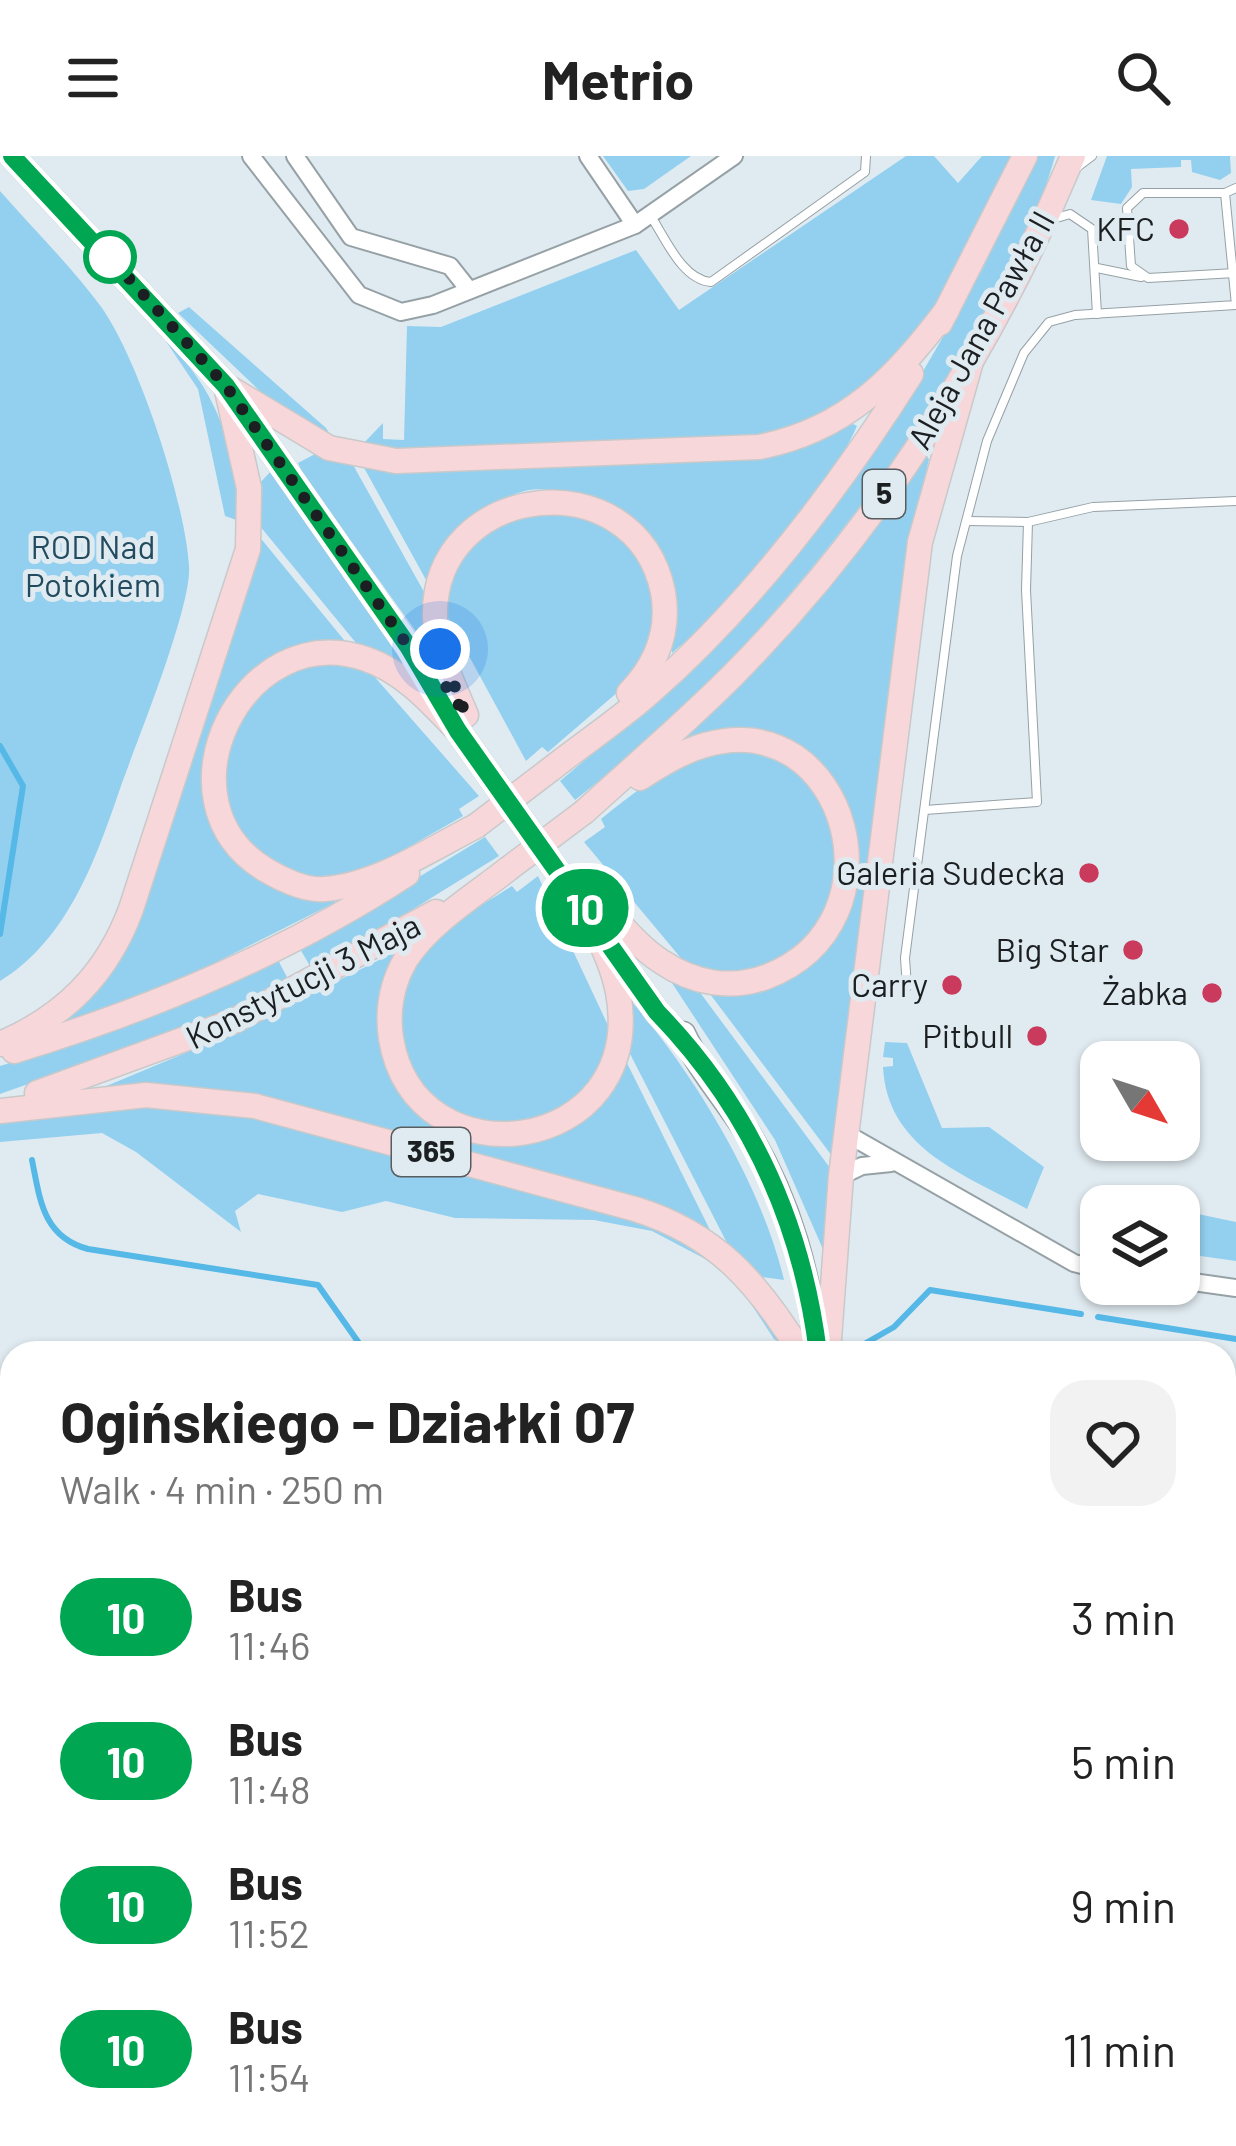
<!DOCTYPE html>
<meta charset="utf-8">
<style>
body{margin:0;font-family:Barlow,sans-serif;background:#f2f2f2;color:#222;height:100vh;display:flex;flex-direction:column;font-size:45px;white-space:nowrap}
*{box-sizing:border-box;margin:0}
p{font-size:39px;color:#767676}
.icon{flex:none;width:66px;height:66px;fill:none;stroke:currentColor;stroke-width:2;stroke-linecap:round;stroke-linejoin:round}
.map{position:relative;flex:1;overflow:hidden}
.drawer{position:absolute;left:0px;top:1185px;width:1236px;height:807px;display:flex;flex-direction:column;background:#fff;border-radius:36px 36px 0 0;box-shadow:0 3px 9px #0004}
.drawer>*{flex:none}
.badge{padding:0 24px;border-radius:39px;font-size:42px;line-height:78px}
.needle{width:78px;rotate:129deg}
.fabs{position:absolute;left:1080px;top:885px;display:grid;gap:24px}
.fabs a{display:grid;place-items:center;width:120px;height:120px;border-radius:24px;background:#fff;box-shadow:0 3px 9px #0004;font-size:60px}
.you{position:absolute;width:60px;height:60px;margin:-30px;border:9px solid #fff;border-radius:50%;background:#1a73e8;box-shadow:0 0 0 18px #1a73e833}
.map>.badge{position:absolute;translate:-50% -50%;box-shadow:0 0 0 6px #fff}
.round{display:grid;place-items:center;flex:none;width:126px;height:126px;border-radius:36px;background:#f2f2f2}
.headline{display:flex;align-items:center;justify-content:space-between;height:204px;padding:0 60px}
h1{font-size:57px;font-weight:700;line-height:90px}
ul{padding:0;list-style:none}
li{display:flex;align-items:center;gap:36px;height:144px;padding:0 60px}
li div{flex:1}
li b{display:block;font-size:45px}
li em{font-style:normal}
li .badge{min-width:132px;font-weight:700;text-align:center}
header{display:flex;justify-content:space-between;align-items:center;height:156px;padding:0 60px;background:#fff;font-size:54px;font-weight:700}
.map>svg:first-child{display:block}
.green{fill:#93d0ef}
.forest{fill:#4cafdc}
.lines{fill:none;stroke-linecap:round;stroke-linejoin:round}
.stream{stroke:#56b8e6;stroke-width:6}
.lane-casing{stroke:#96a1a6;stroke-width:10}
.street-casing{stroke:#96a1a6;stroke-width:20}
.secondary-casing{stroke:#96a1a6;stroke-width:27}
.primary-casing{stroke:#c8c9ca;stroke-width:27}
.lane{stroke:#fff;stroke-width:8}
.street{stroke:#fff;stroke-width:16}
.secondary{stroke:#fff;stroke-width:24}
.primary{stroke:#f8d7da;stroke-width:24}
.primary-bridge-casing{stroke:#c8c9ca;stroke-width:27;stroke-linecap:butt}
.primary-bridge{stroke:#f8d7da;stroke-width:24}
.line-casing{stroke:#fff;stroke-width:27}
.line{stroke:#00a651;stroke-width:18}
.walk{stroke:#1b1f21;stroke-width:12;stroke-dasharray:0 21.6}
.poi-dot{fill:#c93a5d;stroke:#e0ebf1;stroke-width:4.5}
.stop-dot{fill:#fff;stroke:#00a651;stroke-width:6}
.labels{text-anchor:middle;stroke-width:10;stroke-linejoin:round;paint-order:stroke}
.shield{fill:#e0ebf1;stroke:#565c5f;stroke-width:3}
.shield-label{font-size:30px;font-weight:bold;fill:#1b1f21}
.poi-label{font-size:33px;fill:#1b1f21;stroke:#e0ebf1;text-anchor:end}
.street-label{font-size:33px;fill:#1b1f21;stroke:#e0ebf1}
.park-label{font-size:33px;fill:#224b5f;stroke:#e0ebf1}
</style>
<header><svg class="icon" aria-label="menu" viewBox="0 0 24 24"><path d="M4 6h16M4 12h16M4 18h16"/></svg>Metrio<svg class="icon" aria-label="search" viewBox="0 0 24 24"><circle cx="10" cy="10" r="6"/><path d="M15 15l6 6"/></svg></header>
<div class="map">
<svg width="1236" height="1990" viewBox="0 0 1236 1990">
<rect width="100%" height="100%" fill="#e0ebf1"/>
<!-- green -->
<g class="green">
<polygon points="603,0 691,0 644,33 628,35"/>
<polygon points="906,0 934,0 958,27 982,0 1014,0 937,148 874,232 782,278 427,298 359,292 383,267 383,283 404,284 407,170 441,171 636,94 679,154"/>
<path d="M1036 0H1055C1034 77 994 145 953 213 851 379 728 524 575 644L560 625 654 546 901 253 982 114Z"/>
<polygon points="1107,0 1230,0 1231,17 1220,24 1192,16 1191,4 1181,4 1181,11 1131,13 1132,31 1121,48 1091,44"/>
<path d="M0 35C33 73 72 111 102 152 139 205 185 345 189 410 192 450 138 583 122 627 97 700 69 783 0 825Z"/>
<polygon points="189,151 326,272 333,283 284,258 178,157"/>
<path d="M161 178C221 240 231 282 242 366L225 360 198 233Z"/>
<path d="M853 268 857 270C828 338 729 450 672 497L669 424C628 387 568 304 504 344 476 362 452 405 430 431L363 310 815 285Z"/>
<polygon points="315,298 352,307 428,443 430,495 304,320 298,307"/>
<polygon points="926,300 929,303 915,367 832,1000 707,834 744,834 851,745 857,714 854,673 808,602 683,584 888,353"/>
<polygon points="271,315 406,506 405,509 361,493 259,369 259,328"/>
<path d="M580 355 630 387 656 442 654 484 633 523 548 596 542 591 526 605 444 454C450 415 481 364 523 356 540 352 562 356 580 355Z"/>
<polygon points="258,379 349,490 310,492 211,579 204,626 221,680 336,746 165,832 64,867 89,841"/>
<polygon points="315,506 366,511 479,640 459,653 463,660 351,724 297,720 250,691 229,657 222,598 263,529"/>
<path d="M743 594 789 609 823 642 840 711 823 766 785 803 742 818 690 813 584 686 605 671 601 663C647 626 683 598 743 594Z"/>
<polygon points="485,681 499,700 313,815 300,793"/>
<path d="M538 720 612 878C610 894 602 906 593 919 534 1015 372 953 403 844 407 831 409 812 417 801 440 770 480 751 512 730L517 736Z"/>
<polygon points="397,795 391,812 405,938 525,987 565,974 624,901 712,1078 338,961 104,931 238,875"/>
<polygon points="278,804 290,827 231,856 0,938 0,910 75,887"/>
<polygon points="670,824 696,831 833,1016 826,1100 775,984"/>
<path d="M632 846C695 919 762 1030 784 1124L762 1121 728 1089 627 892Z"/>
<path d="M885 886 907 887 942 972 989 971 1044 1011 1027 1053C964 1018 887 993 883 911L893 910V902L883 901Z"/>
<polygon points="179,949 291,965 672,1075 731,1113 761,1148 784,1189 774,1183 730,1116 652,1075 594,1064 455,1062 386,1045 342,1056 258,1038 235,1055 241,1076 136,996 102,977 0,986 0,963 83,950"/>
<polygon points="1179,1054 1236,1066 1236,1105 1179,1097"/>
<polygon points="1224,1924 1236,1925 1236,1990 864,1990 862,1980 1224,1980"/>
</g>
<!-- forest -->
<g class="forest">
<polygon points="0,1920 12,1922 12,1980 254,1980 259,1990 0,1990"/>
<polygon points="455,1980 658,1980 648,1990 460,1990"/>
</g>
<g class="lines">
<!-- stream -->
<g class="stream">
<polyline points="0,590 23,630 0,778"/>
<path d="M32 1004C40 1044 43 1081 88 1093L318 1129 366 1197"/>
<polyline points="1098,1161 1236,1183"/>
<polyline points="866,1187 894,1171 930,1134 1081,1158"/>
<polyline points="755,1197 756,1197"/>
<polyline points="772,1990 776,1980"/>
</g>
<!-- lane casing -->
<g class="lane-casing">
<g id="lane">
<polyline points="1076,12 1092,0"/>
<polyline points="1225,37 1143,37 1127,52 1131,110 1148,122 1235,117"/>
<path d="M652 62C666 84 683 124 711 126L865 16 866 0"/>
<polyline points="1050,64 1070,58 1092,73 1097,158"/>
<polyline points="1097,112 1141,121"/>
<polyline points="967,365 1028,366 1093,351 1236,345"/>
<polyline points="925,654 1037,646 1026,434 1028,366"/>
<polyline points="907,831 905,802 957,400 987,285 1024,197 1049,166 1075,159 1236,149 1225,37 1236,32"/>
<polyline points="1224,1339 1236,1339"/>
<polyline points="1224,1424 1236,1426"/>
<polyline points="1224,1911 1228,1911"/>
</g>
</g>
<!-- street casing -->
<g class="street-casing">
<g id="street">
<polyline points="251,0 359,139 401,156 433,149 635,69 734,0"/>
<polyline points="295,0 351,81 450,110 469,134"/>
<polyline points="588,0 635,69"/>
<polyline points="847,978 1074,1107 1101,1114"/>
<polyline points="841,1020 862,1010 891,1007"/>
<polyline points="1179,1124 1236,1132"/>
</g>
</g>
<!-- secondary casing -->
<g class="secondary-casing">
<g id="secondary">
<polyline points="12,0 226,230 408,490 458,575 657,856 688,889"/>
<path d="M683 878C700 914 728 945 749 979 790 1048 808 1118 818 1197"/>
<polyline points="834,1980 837,1990"/>
</g>
</g>
<!-- primary casing -->
<g class="primary-casing">
<g id="primary">
<polyline points="940,167 1025,0"/>
<path d="M226 230 329 292 396 305 759 291C847 274 895 222 947 154"/>
<path d="M466 559C453 528 437 496 435 462 431 325 636 302 663 436 670 475 656 509 629 537"/>
<path d="M458 575C431 547 404 516 366 503 243 460 152 646 266 714 283 724 305 735 325 733 377 729 431 693 476 670"/>
<path d="M551 613C583 588 617 565 647 539 750 450 838 333 911 218"/>
<path d="M584 656C636 609 690 563 739 513 883 366 994 188 1073 0"/>
<path d="M508 713C474 740 430 766 406 803 392 827 387 855 391 882 414 1030 648 1001 618 836 612 806 597 779 585 751"/>
<path d="M597 742C617 764 637 790 662 806 693 827 731 834 766 821 908 767 847 548 705 589 681 596 660 609 640 622"/>
<path d="M0 888C64 861 107 818 131 753L248 393 249 332 226 230"/>
<path d="M14 895C152 853 286 797 407 718"/>
<polyline points="37,937 234,865 436,756"/>
<path d="M0 955 146 939 255 950 635 1053C716 1078 758 1127 801 1197"/>
<polyline points="828,1197 841,1020 920,386 970,209"/>
</g>
</g>
<!-- lane -->
<use href="#lane" class="lane"/>
<!-- street -->
<use href="#street" class="street"/>
<!-- secondary -->
<use href="#secondary" class="secondary"/>
<!-- primary -->
<use href="#primary" class="primary"/>
<!-- primary-bridge casing -->
<g class="primary-bridge-casing">
<g id="primary-bridge">
<polyline points="476,670 551,613"/>
<polyline points="508,713 584,656"/>
</g>
</g>
<!-- primary-bridge -->
<use href="#primary-bridge" class="primary-bridge"/>
</g>
<g class="lines">
<!-- line casing -->
<g class="line-casing">
<path id="line" d="M12 0 226 230 408 490 458 575 657 856C749 951 802 1066 818 1197"/>
</g>
<!-- line -->
<use href="#line" class="line"/>
<!-- walk -->
<polyline class="walk" points="110,101 105,96 226,230 408,490 431,509 466,559 440,493"/>
</g>
<!-- markers -->
<g class="poi-dot">
<circle cx="1179" cy="73" r="12"/>
<circle cx="1089" cy="717" r="12"/>
<circle cx="1133" cy="794" r="12"/>
<circle cx="952" cy="829" r="12"/>
<circle cx="1212" cy="837" r="12"/>
<circle cx="1037" cy="880" r="12"/>
</g>
<circle class="stop-dot" cx="110" cy="101" r="24"/>
<g class="labels">
<!-- shield labels -->
<g class="shield">
<rect x="863" y="314" width="42" height="48" rx="9"/>
<rect x="392" y="972" width="78" height="48" rx="9"/>
</g>
<g class="shield-label">
<text x="884" y="348">5</text>
<text x="431" y="1006">365</text>
</g>
<!-- poi labels -->
<g class="poi-label">
<text x="1155" y="85">KFC</text>
<text x="1065" y="729">Galeria Sudecka</text>
<text x="1109" y="806">Big Star</text>
<text x="928" y="841">Carry</text>
<text x="1188" y="849">Żabka</text>
<text x="1013" y="892">Pitbull</text>
</g>
<!-- street labels -->
<g class="street-label">
<text transform="translate(981 174) rotate(-61)" y="12">Aleja Jana Pawła II</text>
<text transform="translate(303 825) rotate(-27)" y="12">Konstytucji 3 Maja</text>
</g>
<!-- park labels -->
<g class="park-label">
<text x="93" y="403">ROD Nad<tspan x="93" dy="38">Potokiem</tspan></text>
</g>
</g>
</svg>
<div class="fabs">
<a><svg class="needle" viewBox="-14 -14 28 28"><path d="M0-13l5 13h-10z" fill="#e53935"/><path d="M0 13l5-13h-10z" fill="#767676"/></svg></a>
<a><svg class="icon" aria-label="layers" viewBox="0 0 24 24"><path d="M12 4l9 5-9 5-9-5zM3 14l9 5 9-5"/></svg></a>
</div>
<div class="you" style="left:440px;top:493px"></div>
<b class="badge" style="left:585px;top:752px;background:#00a651;color:#fff">10</b>
<section class="drawer">
<div class="headline"><div><h1>Ogińskiego - Działki 07</h1><p>Walk · 4 min · 250 m</p></div><a class="round"><svg class="icon" aria-label="heart" viewBox="0 0 24 24"><path d="M12 20l-8-8c-3-5 5-10 8-4 3-6 11-1 8 4z"/></svg></a></div>
<ul>
<li><span class="badge" style="background:#00a651;color:#fff">10</span><div><b>Bus</b><p>11:46</p></div><em>3 min</em></li>
<li><span class="badge" style="background:#00a651;color:#fff">10</span><div><b>Bus</b><p>11:48</p></div><em>5 min</em></li>
<li><span class="badge" style="background:#00a651;color:#fff">10</span><div><b>Bus</b><p>11:52</p></div><em>9 min</em></li>
<li><span class="badge" style="background:#00a651;color:#fff">10</span><div><b>Bus</b><p>11:54</p></div><em>11 min</em></li>
</ul>
</section>
</div>
